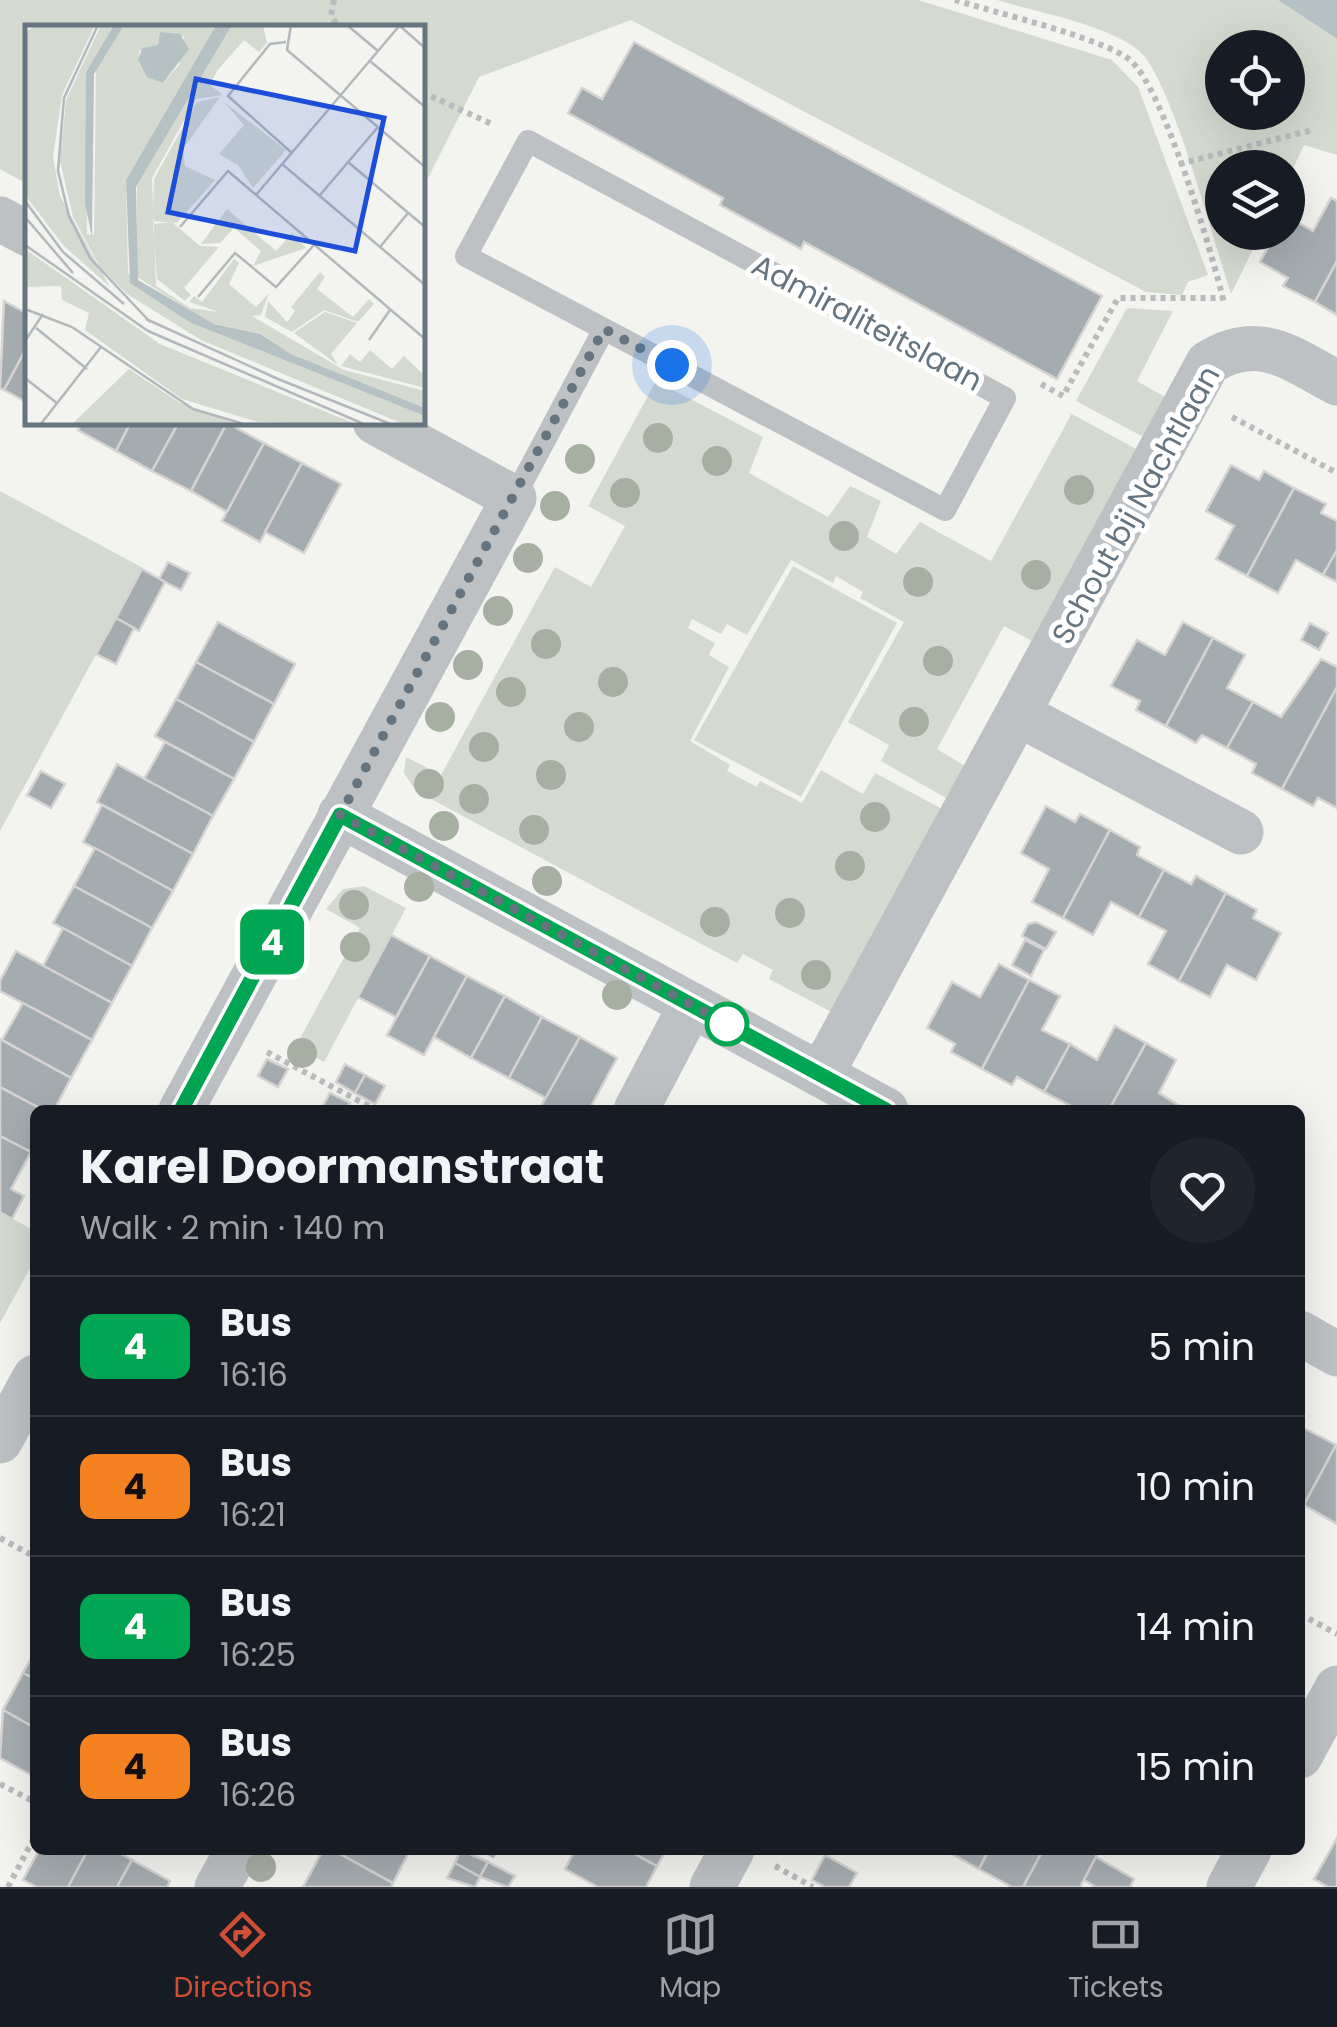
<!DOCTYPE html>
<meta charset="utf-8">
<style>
body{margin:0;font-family:Poppins,sans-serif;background:#20242c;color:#f1f3f6;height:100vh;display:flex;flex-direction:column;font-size:38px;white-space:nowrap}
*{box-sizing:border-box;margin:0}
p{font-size:32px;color:#9ea1a6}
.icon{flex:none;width:55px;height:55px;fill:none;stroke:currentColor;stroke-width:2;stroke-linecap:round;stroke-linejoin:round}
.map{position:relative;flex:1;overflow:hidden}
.side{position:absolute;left:30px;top:1105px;width:1275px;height:750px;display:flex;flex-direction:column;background:#171b24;border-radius:15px;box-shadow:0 10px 40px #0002}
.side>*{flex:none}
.badge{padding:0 20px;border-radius:15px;font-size:35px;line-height:65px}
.fabs{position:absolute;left:1205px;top:30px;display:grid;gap:20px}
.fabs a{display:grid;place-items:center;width:100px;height:100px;border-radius:50%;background:#171b24;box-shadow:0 10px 40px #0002;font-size:50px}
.you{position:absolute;width:50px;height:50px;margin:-25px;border:8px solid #fff;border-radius:50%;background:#1a73e8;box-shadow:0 0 0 15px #1a73e833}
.map>.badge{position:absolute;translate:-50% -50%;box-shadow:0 0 0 5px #fff}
.round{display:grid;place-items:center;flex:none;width:105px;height:105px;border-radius:52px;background:#20242c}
.overview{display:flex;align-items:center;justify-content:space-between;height:170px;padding:0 50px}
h1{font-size:48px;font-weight:700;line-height:75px}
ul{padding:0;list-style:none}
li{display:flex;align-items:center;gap:30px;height:140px;padding:0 50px;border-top:2px solid #363941}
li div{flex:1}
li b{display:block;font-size:38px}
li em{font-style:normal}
li .badge{min-width:110px;font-weight:700;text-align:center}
.tab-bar{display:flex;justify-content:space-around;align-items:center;height:140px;border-top:2px solid #363941;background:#171b24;font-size:28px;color:#9ea1a6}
.tab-bar a{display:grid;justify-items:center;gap:5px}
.tab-bar .active{color:#d04e33}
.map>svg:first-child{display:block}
.green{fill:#d5dad1;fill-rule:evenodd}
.water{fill:#b6c1c4}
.building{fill:#a5acb0;stroke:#d5d4d3;stroke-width:2.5}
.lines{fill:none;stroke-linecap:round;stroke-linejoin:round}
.path{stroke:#b9bbbd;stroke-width:6;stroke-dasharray:5 5;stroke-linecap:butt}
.lane{stroke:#bdc1c4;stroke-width:22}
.street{stroke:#bdc1c4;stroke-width:45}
.tree{fill:#a7aea2}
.line-casing{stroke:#fff;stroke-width:22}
.line{stroke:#00a651;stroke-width:15}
.walk{stroke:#65747e;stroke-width:10;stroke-dasharray:0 18}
.stop-dot{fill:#fff;stroke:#00a651;stroke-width:5}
.labels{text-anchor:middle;stroke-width:10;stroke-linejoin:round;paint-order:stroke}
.street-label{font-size:30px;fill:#65747e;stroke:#fff}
.inset-road{fill:none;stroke:#b2b8bb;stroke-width:2.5}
.view{fill:#1d4ed8;fill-opacity:0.15;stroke:#1d4ed8;stroke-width:5}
.inset-edge{fill:none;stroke:#65747e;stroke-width:5}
</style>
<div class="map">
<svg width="1337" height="1887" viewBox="0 0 1337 1887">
<rect width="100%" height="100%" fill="#f3f3f0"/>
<!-- green -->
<g class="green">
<polygon points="0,0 918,0 1112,60 1138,87 1208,275 1188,282 1182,295 1146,292 631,20 479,77 423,188 422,28 28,28 27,184 0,169"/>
<path d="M997 0H1278L1337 39V155L1304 145 1288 179V168H1222V232L1261 233 1231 294C1215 247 1170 72 1137 49 1099 22 1041 14 997 0ZM1222 48H1288V112H1222Z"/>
<polygon points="1127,308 1173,311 1137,381 1167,398 1149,440 1076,401"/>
<polygon points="656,381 763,437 749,473 828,517 850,486 881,501 867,537 896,554 920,522 991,561 1071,415 1068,412 1142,452 1036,643 1004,626 937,749 970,769 953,802 881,761 889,745 848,722 904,622 860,598 863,592 836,576 833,583 791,560 747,635 727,624 721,634 692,619 688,628 715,643 709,655 729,667 690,741 730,765 727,771 757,787 760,781 802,803 821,770 863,794 875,773 948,812 835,1014 769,979 773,970 743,954 737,963 416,791 404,773 406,757 441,775 555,567 591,587 625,526 588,506"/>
<polygon points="0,491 143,568 0,831"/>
<polygon points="793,566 897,623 801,797 694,740"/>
<polygon points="364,886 406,908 324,1062 311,1055 305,1066 290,1057 360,928 326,909 343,889"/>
<polygon points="0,1212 35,1231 35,1259 0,1323"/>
</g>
<!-- water -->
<polygon class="water" points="1278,0 1337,0 1337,39"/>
<!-- building -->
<g class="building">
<polygon points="634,42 1102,296 1057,379 804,242 801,249 720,205 723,198 568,113 582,88 602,99"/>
<polygon points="1331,198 1337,201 1337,261 1315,302 1283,286 1288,278 1260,262 1276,232 1288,232 1288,217 1313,231"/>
<polygon points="1337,261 1337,315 1315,302"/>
<polygon points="4,301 28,314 28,345 4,390 0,388"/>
<polygon points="28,345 28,403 4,390"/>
<polygon points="83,422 131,422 116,451 78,430"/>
<polygon points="131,422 179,422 152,471 116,451"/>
<polygon points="179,422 227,423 191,491 152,471"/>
<polygon points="227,423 264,443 227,512 191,491"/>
<polygon points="264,443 302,463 260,542 222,521"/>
<polygon points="302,463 341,484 304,553 265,532"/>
<polygon points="1231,465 1259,480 1264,471 1294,488 1247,576 1216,559 1234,526 1206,511"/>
<polygon points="1294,488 1326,504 1321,513 1337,521 1337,550 1323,575 1296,560 1278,593 1247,576"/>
<polygon points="1337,550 1337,582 1323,575"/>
<polygon points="168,562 190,573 181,590 159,579"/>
<polygon points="142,569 165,582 139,631 116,618"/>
<polygon points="116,618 134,628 116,664 96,654"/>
<polygon points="218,622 295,664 274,704 196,662"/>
<polygon points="1183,622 1213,638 1166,726 1136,710 1140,701 1111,686 1137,640 1165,655"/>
<polygon points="1310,623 1328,633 1319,650 1301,640"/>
<polygon points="1213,638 1245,655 1227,688 1253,702 1227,748 1202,735 1196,743 1166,726"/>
<polygon points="1321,659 1337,667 1337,687 1282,789 1252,773 1256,764 1227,748 1253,702 1281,717"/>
<polygon points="196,662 274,704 254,742 176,699"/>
<polygon points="1337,687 1337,808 1318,798 1313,806 1282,789"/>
<polygon points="176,699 254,742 234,779 155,736"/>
<polygon points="165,742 234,779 213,816 144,779"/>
<polygon points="117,764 213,816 193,854 97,802"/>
<polygon points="41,771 65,784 51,808 27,795"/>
<polygon points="102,805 193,854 173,891 83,842"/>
<polygon points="1046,806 1075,822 1080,814 1110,830 1063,918 1032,902 1049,869 1021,853"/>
<polygon points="1110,830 1140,847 1137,855 1164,870 1139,917 1111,902 1093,935 1063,918"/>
<polygon points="95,848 173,891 152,928 74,886"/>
<polygon points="1164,870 1191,884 1196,876 1226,893 1179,981 1148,964 1166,931 1139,917"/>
<polygon points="74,886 152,928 132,966 53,923"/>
<polygon points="1226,893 1257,910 1253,918 1281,933 1256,980 1227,965 1210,997 1179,981"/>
<polygon points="1036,922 1056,932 1046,949 1022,936 1028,924"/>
<polygon points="63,928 132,966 112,1003 43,966"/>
<polygon points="391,935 430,956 396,1017 358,997"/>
<polygon points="1025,940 1044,950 1031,976 1012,965"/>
<polygon points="16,951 112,1003 92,1040 0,991 0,981"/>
<polygon points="430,956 467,976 424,1055 387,1035"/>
<polygon points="999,964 1029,980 982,1069 951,1052 955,1044 927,1028 952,982 980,997"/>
<polygon points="467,976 505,996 471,1058 434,1037"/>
<polygon points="1029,980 1060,996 1042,1030 1070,1044 1044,1092 1017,1077 1012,1085 982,1069"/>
<polygon points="505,996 542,1017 509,1078 471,1058"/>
<polygon points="23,1003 92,1040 71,1078 2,1040"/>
<polygon points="542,1017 580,1037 546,1098 509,1078"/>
<polygon points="1115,1026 1146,1043 1109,1110 1069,1110 1071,1106 1044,1092 1070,1044 1097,1060"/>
<polygon points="580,1037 617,1058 589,1110 539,1110"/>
<polygon points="0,1039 71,1078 54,1110 43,1110 0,1087"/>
<polygon points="1146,1043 1176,1060 1159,1093 1186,1110 1109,1110"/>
<polygon points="267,1059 288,1069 278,1087 258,1076"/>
<polygon points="345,1064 365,1075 355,1093 336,1082"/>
<polygon points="365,1075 385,1086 375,1104 355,1093"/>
<polygon points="0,1087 43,1110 35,1110 35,1144 31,1152 0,1136"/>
<polygon points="330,1093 350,1103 346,1110 321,1110"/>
<polygon points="0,1136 31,1152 11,1189 24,1196 12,1219 0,1212"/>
<polygon points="1300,1426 1336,1445 1304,1505 1300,1503"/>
<polygon points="1336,1445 1337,1446 1337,1524 1304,1505"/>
<polygon points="35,1651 35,1679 23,1673"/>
<polygon points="23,1673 35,1679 35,1728 3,1710"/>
<polygon points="3,1710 35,1728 35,1777 0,1758"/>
<polygon points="1337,1838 1337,1887 1328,1887 1314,1879"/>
<polygon points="39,1850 88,1850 68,1887 37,1887 23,1880"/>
<polygon points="88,1850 114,1850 132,1860 117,1887 68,1887"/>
<polygon points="323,1850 333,1850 393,1883 391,1887 303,1887"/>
<polygon points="333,1850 410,1850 393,1883"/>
<polygon points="461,1850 488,1862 480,1877 455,1863"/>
<polygon points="575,1850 628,1850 657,1866 646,1887 598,1887 565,1869"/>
<polygon points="628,1850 666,1850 657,1866"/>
<polygon points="945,1850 989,1850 979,1869"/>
<polygon points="989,1850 1043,1850 1023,1887 1012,1887 979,1869"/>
<polygon points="1043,1850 1088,1850 1097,1855 1080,1887 1023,1887"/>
<polygon points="825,1855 857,1873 849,1887 825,1887 812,1880"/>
<polygon points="1096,1857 1134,1879 1130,1887 1096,1887 1084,1880"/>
<polygon points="132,1860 170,1881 167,1887 117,1887"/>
<polygon points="488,1862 515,1876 508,1887 480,1877"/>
<polygon points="455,1863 480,1877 475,1887 447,1878"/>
</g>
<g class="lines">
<!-- path -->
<g class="path">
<polyline points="334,0 331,15 339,28"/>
<path d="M955 0C993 12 1103 38 1130 60 1163 87 1213 256 1224 303"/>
<polyline points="422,92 494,125"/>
<polyline points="1179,164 1312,130"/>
<polyline points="1041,384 1063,396 1118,298 1223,298"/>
<polyline points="1232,417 1337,473"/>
<polyline points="267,1052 376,1110"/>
<polyline points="0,1538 35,1557"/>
<polyline points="1300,1614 1337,1634"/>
<polyline points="0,1784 35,1802"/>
<polyline points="491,1857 495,1850"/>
<polyline points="775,1866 813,1887"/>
<polyline points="8,1887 35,1836"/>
</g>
<!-- lane -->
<polyline class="lane" points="514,498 604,329 466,256 528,141 1005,398 945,510 604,329"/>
<!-- street -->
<g class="street">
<polyline points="0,219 28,234"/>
<polyline points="1020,715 1241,832"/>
<polyline points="340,815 886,1110"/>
<path d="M821 1075 1208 363C1258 331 1290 358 1337 383"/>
<polyline points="181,1110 514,498 375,422"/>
<polyline points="636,1110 691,1005"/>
<polyline points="1300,1333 1337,1354"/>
<polyline points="0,1441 35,1377"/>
<polyline points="1300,1756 1337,1688"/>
<polyline points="217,1887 238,1850"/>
<polyline points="712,1887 732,1850"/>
<polyline points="1229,1887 1249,1850"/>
</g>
</g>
<!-- trees -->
<g class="tree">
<circle cx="658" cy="438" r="15"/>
<circle cx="580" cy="459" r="15"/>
<circle cx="717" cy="461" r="15"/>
<circle cx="1079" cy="490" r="15"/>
<circle cx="625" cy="493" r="15"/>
<circle cx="555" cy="506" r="15"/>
<circle cx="844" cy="536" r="15"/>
<circle cx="528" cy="558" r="15"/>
<circle cx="1036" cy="575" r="15"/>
<circle cx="918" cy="582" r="15"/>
<circle cx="498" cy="611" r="15"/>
<circle cx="546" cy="644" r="15"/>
<circle cx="938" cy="661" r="15"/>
<circle cx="468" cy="665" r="15"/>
<circle cx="613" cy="682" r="15"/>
<circle cx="511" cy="692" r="15"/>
<circle cx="440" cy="717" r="15"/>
<circle cx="914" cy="722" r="15"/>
<circle cx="579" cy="727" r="15"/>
<circle cx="484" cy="747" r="15"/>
<circle cx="551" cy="775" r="15"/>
<circle cx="429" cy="784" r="15"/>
<circle cx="474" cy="799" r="15"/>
<circle cx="875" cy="817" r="15"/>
<circle cx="444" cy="826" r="15"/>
<circle cx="534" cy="830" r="15"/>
<circle cx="850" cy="866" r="15"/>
<circle cx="547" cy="881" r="15"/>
<circle cx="419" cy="887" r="15"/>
<circle cx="354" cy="905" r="15"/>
<circle cx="790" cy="913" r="15"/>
<circle cx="715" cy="922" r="15"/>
<circle cx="355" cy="947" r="15"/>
<circle cx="816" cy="975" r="15"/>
<circle cx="617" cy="995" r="15"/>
<circle cx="302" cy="1053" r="15"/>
<circle cx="261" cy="1867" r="15"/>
</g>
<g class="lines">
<!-- line casing -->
<g class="line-casing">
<polyline id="line" points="181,1110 340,815 886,1110"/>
</g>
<!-- line -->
<use href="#line" class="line"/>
<!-- walk -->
<polyline class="walk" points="672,365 604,329 340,815 727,1024"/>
</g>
<!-- markers -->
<circle class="stop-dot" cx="727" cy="1024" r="20"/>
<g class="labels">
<!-- street labels -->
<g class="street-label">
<text transform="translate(867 323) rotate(28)" y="10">Admiraliteitslaan</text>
<text transform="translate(1136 505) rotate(-61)" y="10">Schout bij Nachtlaan</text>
</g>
</g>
<!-- overview -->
<g transform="translate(25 25)">
<rect width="400" height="400" fill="#f3f3f0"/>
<path d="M11 0H70L37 70 28 132 35 171 85 262 39 221 0 170V7ZM76 0H89L61 47 62 209 69 210 71 43 99 0H191L101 155 103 248 166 298 400 391V400H381L176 315 102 269 75 242 48 192 35 136 41 75ZM136 7 159 12 154 40 138 58 114 39V26L133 20ZM207 0H238L242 18 234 27 219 15 192 46 185 60 198 70 171 74 127 153 131 261 165 283 194 287 164 277 169 271 177 277 209 234 214 238 204 259 231 282 244 268 236 290 227 291 319 345 400 366V383L266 329 237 309 185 298 112 252V160ZM195 72 158 124 160 141 190 155 152 198 128 196 129 154 172 77ZM198 76 261 125 228 163 213 140 194 129 219 100ZM202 184 251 226 267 208 281 223 228 241 236 226 209 203 195 218 176 219ZM147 197 175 221 194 222 159 263 166 270 160 276 132 254 128 199ZM0 224 135 319 333 400 233 397 157 374 60 305 64 288 37 275 36 261 0 262ZM295 247 300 252 292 264 328 292 344 274 349 279 333 297 299 285 267 307 240 292 243 276 262 297 270 286 266 282ZM300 287 332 298 306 329 313 340 269 308ZM345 325 367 344 379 331 400 351V363L316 341 325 329 335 337ZM104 344 155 378 213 400H46Z" fill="#d5dad1" fill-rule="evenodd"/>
<path d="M89 0H99L69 49 67 212 60 179 61 47ZM191 0H207L111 162 113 255 189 299 236 309 266 329 400 383V391L166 298 105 258 101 155ZM135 7 155 9 164 24 138 58 122 52 113 35 117 23 133 20Z" fill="#b6c1c4"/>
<path class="inset-road" d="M73 0 39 73 33 146 44 191 65 233 125 297M266 0 262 25 400 142M322 0 353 26M375 1 400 23M261 17 245 19 203 71 267 128M345 36 400 82M323 137 400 202M257 139 400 260M231 170 375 0M295 170 353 102M0 176 38 227 99 279M0 192 48 248M155 202 203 146 400 314M0 220 123 306M355 222 383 188M173 272 210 228 251 262 289 220M0 284 47 302 168 384 222 400M121 294 253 354M11 303 62 344M123 306 341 400M344 315 365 285M0 316 18 289M0 353 33 379M253 354 368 400M15 400 76 322"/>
<path class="view" d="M171 54 359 93 330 226 143 187Z"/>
<rect width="400" height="400" class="inset-edge"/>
</g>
</svg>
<div class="fabs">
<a><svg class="icon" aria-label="locate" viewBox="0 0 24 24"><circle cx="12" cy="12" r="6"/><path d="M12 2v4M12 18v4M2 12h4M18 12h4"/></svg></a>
<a><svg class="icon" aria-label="layers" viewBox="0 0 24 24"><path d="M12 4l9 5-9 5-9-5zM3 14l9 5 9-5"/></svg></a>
</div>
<div class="you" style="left:672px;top:365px"></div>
<b class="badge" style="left:272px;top:942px;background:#00a651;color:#fff">4</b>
<section class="side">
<div class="overview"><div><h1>Karel Doormanstraat</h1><p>Walk · 2 min · 140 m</p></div><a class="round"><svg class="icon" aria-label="heart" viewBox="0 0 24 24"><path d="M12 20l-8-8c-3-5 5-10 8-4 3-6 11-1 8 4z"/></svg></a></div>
<ul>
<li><span class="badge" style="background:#00a651;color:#fff">4</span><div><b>Bus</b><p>16:16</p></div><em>5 min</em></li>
<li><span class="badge" style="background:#f58220;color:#111">4</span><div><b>Bus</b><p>16:21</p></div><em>10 min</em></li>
<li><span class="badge" style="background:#00a651;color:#fff">4</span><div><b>Bus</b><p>16:25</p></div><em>14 min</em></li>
<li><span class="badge" style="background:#f58220;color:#111">4</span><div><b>Bus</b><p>16:26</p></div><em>15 min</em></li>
</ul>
</section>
</div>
<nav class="tab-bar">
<a class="active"><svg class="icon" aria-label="directions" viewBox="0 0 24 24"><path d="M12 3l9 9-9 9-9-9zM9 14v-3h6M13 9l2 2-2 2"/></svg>Directions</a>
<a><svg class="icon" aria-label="map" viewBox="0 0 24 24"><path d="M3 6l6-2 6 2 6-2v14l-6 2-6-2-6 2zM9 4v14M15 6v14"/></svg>Map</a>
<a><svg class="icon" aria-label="tickets" viewBox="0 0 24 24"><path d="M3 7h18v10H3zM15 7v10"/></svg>Tickets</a>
</nav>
